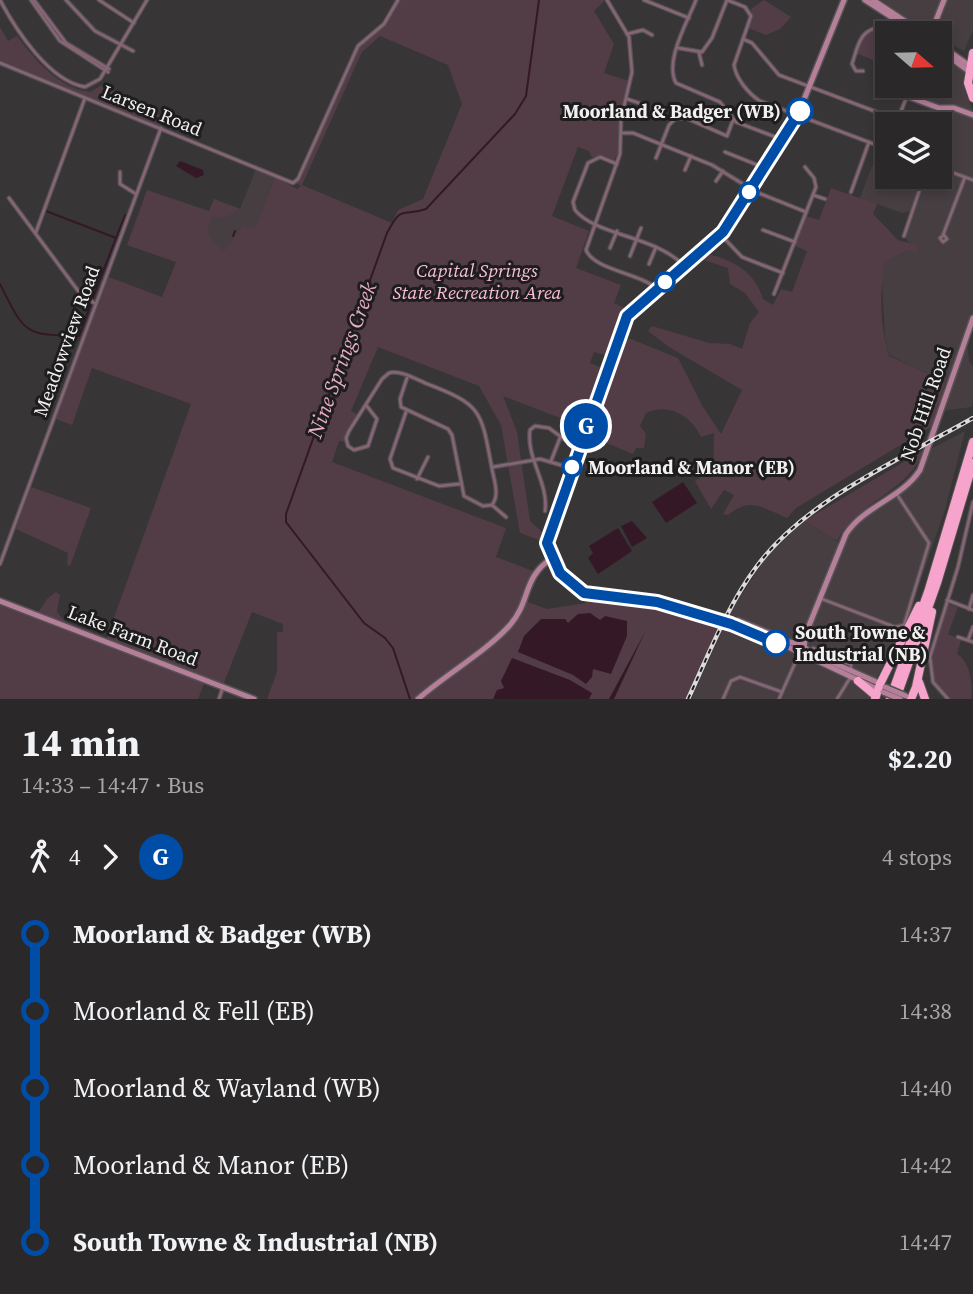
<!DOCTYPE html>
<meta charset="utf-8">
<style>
body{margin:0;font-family:"Source Serif 4",serif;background:#363434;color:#f1f3f6;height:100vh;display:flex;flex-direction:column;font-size:26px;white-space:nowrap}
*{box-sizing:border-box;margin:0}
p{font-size:23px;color:#a5a6a8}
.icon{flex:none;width:38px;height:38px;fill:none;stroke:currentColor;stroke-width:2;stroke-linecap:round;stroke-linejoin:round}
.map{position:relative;height:699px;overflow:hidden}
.sheet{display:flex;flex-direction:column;background:#2a2828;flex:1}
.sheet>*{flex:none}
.badge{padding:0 14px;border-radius:23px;font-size:24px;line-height:46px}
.needle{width:46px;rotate:110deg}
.fabs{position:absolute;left:875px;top:21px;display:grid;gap:14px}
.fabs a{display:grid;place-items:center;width:77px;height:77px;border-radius:0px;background:#2a2828;box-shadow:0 4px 10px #0003,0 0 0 2px #464445;font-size:35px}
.map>.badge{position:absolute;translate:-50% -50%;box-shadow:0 0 0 4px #fff}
.legs{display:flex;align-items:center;gap:10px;height:77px;padding:0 21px;font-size:23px}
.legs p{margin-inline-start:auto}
.overview{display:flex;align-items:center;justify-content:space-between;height:119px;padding:0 21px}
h1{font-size:38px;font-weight:700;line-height:52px}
ul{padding:0 21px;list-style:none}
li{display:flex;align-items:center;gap:24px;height:77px;font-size:26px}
li i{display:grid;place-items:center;width:10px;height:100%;margin:0 9px;background:currentColor}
li i::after{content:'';width:18px;height:18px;margin:-9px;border:5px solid;border-radius:50%;background:#2a2828}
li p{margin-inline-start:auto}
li:first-child i{background:linear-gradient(#0000 50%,currentColor 0)}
li:last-child i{background:linear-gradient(currentColor 50%,#0000 0)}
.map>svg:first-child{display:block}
.built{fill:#473e42}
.green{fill:#523d47;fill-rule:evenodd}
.water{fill:#341826}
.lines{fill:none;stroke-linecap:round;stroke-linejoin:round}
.stream{stroke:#341826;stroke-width:2}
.street-casing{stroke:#565354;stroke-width:5}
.secondary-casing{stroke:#565354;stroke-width:8}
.highway-casing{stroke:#565354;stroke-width:10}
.street{stroke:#886576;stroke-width:2.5}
.secondary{stroke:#b57f99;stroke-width:5}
.highway{stroke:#f7a4cd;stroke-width:8}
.rail-casing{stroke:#dcdada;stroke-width:4.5}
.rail{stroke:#1e1d1d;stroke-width:2;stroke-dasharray:5;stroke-linecap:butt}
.secondary-bridge-casing{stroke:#565354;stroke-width:8;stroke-linecap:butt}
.secondary-bridge{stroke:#b57f99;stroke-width:5}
.line-1-casing{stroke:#fff;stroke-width:16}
.line-1{stroke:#004da8;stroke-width:10}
.stop-1-dot{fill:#fff;stroke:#004da8;stroke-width:3.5}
.labels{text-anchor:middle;stroke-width:6;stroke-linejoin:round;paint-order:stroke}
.street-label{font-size:19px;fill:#f2f0f0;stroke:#1e1d1d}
.stop-label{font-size:19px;font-weight:bold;fill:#f2f0f0;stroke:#1e1d1d;text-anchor:start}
.park-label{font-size:19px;font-style:italic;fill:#fabdda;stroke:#1e1d1d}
.water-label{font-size:21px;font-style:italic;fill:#e9acc9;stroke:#1e1d1d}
</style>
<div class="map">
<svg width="973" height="699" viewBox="0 0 973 699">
<rect width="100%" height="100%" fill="#383536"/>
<!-- built -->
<g class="built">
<polygon points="881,0 973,0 973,30 964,51 940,38 940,33 925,31"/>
<polygon points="940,54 964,70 966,94 973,111 955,106 940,106 911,95 914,86 940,86"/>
<polygon points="887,55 887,86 908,86 904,96 891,91 888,98 873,92"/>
<polygon points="942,109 973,115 973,318 966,334 969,361 973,367 973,401 972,407 940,411 949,384 889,355 885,340 882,279 885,262 906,251 918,251 919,247 909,243 904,236 910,211 902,213 860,198 872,166 880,169 882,164 887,166 887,177 940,177 940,168 944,170 951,151 940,146 940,124 936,124"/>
<polygon points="256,169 275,177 235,283 189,266 214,199 240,209"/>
<polygon points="965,431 945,510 906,622 878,675 871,699 691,699 731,611 767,556 804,521 841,544 849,529 914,478 927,451"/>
</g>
<!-- green -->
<g class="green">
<path d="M397 0H605L594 11 614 44 604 73 629 81 619 118V151L614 160 601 156 592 157 589 151 578 147 552 216 589 231 576 268 621 285 614 303 629 310 622 320 609 356 594 352 590 363 604 369 584 427 503 396 517 432 530 521 542 532 547 530 545 542 520 533 501 425 479 386 378 347 351 411 358 415 345 442 339 441 332 462 506 528 496 557 533 571 522 600 547 609 586 603 588 596 653 602 722 623 686 699H267L277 672V632H283V624L252 612 223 685 106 640 191 404 92 368 72 425 56 419 106 276 162 297 176 262 127 245 147 190 209 211 214 199 240 209 224 218 212 216 207 230 213 242 224 251 243 226 255 229 275 177 297 189 301 186 296 183 358 48 386 22ZM380 36 448 65 462 104 423 199 398 210 392 223 302 185 362 52Z"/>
<polygon points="764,0 791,17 780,29 766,35 748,28 753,18 751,9"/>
<polygon points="886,24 896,33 887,33 887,55 883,64 856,53 865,33"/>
<path d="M0 27 8 41 17 36C36 61 57 87 90 92L102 85 158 114 163 121 161 127 0 62Z"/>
<path d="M831 188 877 204 873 214 898 240 919 246 918 251H906L885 262C879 292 880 327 889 356L946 382 932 426 796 508 787 518C762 508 751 496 728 515L723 514 734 495 724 490 711 509 695 481C718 466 713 458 714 433L701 437C692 416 668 402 646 413L640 426 646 434 644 448H636L633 454 587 435 620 339H631L678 358 703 407 721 434 742 390 669 347 648 331 652 326 709 343 730 344 742 349 750 323 759 312 745 293 730 284 728 268 701 259 707 254C734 260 755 272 763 299L773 305 781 289 792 292 807 251 795 246 806 216 819 220Z"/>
<path d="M924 450C908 493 857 501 837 541L804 521Z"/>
<polygon points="31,487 91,508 70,566 67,564 68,553 16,529"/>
<polygon points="56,592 60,595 57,612 68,625 38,613 47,599"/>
<polygon points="0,602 205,681 198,699 0,699"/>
<path d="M948 604 958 607 948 634 961 640 957 654C970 661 973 685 971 699H950C917 674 938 636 948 604Z"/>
</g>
<!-- water -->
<g class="water">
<polygon points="180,161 203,170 204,175 196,178 176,166"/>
<polygon points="683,482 697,503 666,523 652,502"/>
<polygon points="632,521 647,538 632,547 621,526"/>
<polygon points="618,528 632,551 598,574 588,558 593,553 589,546"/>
<polygon points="590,613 600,620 605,616 627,621 627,636 611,674 593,669 592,677 586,684 573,675 518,652 524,636 541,619 565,619 568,623 578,614"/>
<polygon points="645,632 614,699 609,699"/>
<polygon points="512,658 570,680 592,693 589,699 493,699 497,690 504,688 501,681"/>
</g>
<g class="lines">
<!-- stream -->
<g class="stream">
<polyline points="46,211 116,238"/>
<polyline points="233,236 235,231"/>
<path d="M0 284C25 334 24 335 79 336L91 304"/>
<polyline points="92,300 125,215"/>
<path d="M410 699 393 648 385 638 364 623 286 522V514L387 233C403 203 401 218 426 209L515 114 526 96 539 0"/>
</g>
<!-- street casing -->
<g class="street-casing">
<g id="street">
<path d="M0 0C16 30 49 81 85 87L100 79 147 0"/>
<polyline points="31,0 60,41 108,72"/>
<polyline points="34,0 66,43 109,69"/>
<polyline points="66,0 95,31 133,51"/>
<polyline points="99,0 134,23"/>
<path d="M607 0 629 37 632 72 621 119 620 154 586 250C594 270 640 273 657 289"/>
<polyline points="644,0 689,18"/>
<path d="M696 0C688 21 664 61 676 83L720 102 736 122 781 139"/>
<polyline points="627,34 643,30 652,35"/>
<polyline points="743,39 752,43 779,75 898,120"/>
<path d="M678 48 702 52 712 38 727 0 745 7 751 16 734 65C736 79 749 94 760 101L887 149"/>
<polyline points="699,53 702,65"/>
<polyline points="0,63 293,183 298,179 358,46 384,24 398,0"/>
<path d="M863 71H856L852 64C855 56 858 39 866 33 874 26 883 29 890 19"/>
<polyline points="627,99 645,105"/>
<polyline points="896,124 907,96"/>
<polyline points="621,133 633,133 712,165 756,192 806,212"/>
<polyline points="725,152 765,168"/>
<polyline points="656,158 669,125 675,119 686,118 727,136 733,120"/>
<path d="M617 164 600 157 588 163 573 202 575 210C596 236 657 236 684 266"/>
<polyline points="940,168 973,180"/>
<polyline points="685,170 691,156"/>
<polyline points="120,172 120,184 136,194"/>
<polyline points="716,181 723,171"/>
<polyline points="851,192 869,142"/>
<polyline points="813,195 825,199"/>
<polyline points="9,198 79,292 94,303"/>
<polyline points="763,230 795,242"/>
<polyline points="36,232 85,98"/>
<polyline points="721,235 742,257 783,273"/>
<polyline points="943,235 965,177"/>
<polygon points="944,235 947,239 943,242 940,238"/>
<polyline points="904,236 924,177"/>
<polyline points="610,248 617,231"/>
<polyline points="630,256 641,228"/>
<polyline points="649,264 656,247"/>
<polyline points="774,294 816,187 814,178 805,167"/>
<polyline points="407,378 400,399 401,407 448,429 452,435 464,496 483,506 492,505"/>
<path d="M366 405 377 419 368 446 354 450 348 446 346 438 349 431 382 379 389 373C400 370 414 378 425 383 482 405 481 409 492 469 494 480 500 495 492 505"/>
<polyline points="406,412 390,459 393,468 439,486 459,484"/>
<polyline points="551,461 560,438"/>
<polyline points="493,467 540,459 571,468"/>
<polyline points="417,479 428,457"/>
<polyline points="492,505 506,517"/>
<path d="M545 511C549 483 526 459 530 430L535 426 549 428 572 445"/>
<polyline points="0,564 161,128"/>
<polyline points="822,599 895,627 904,625 929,543 896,493"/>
<polyline points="947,600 973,610"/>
<polyline points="969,609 973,595"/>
<polyline points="731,624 738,619 783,637"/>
<polyline points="958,637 973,642"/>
<polyline points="968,640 973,627"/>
<polyline points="813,648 851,665 851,671"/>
<polyline points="219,699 223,687"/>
<polyline points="723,699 731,681 740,677 782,692"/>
<polyline points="779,699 799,654"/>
<polyline points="837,699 850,678"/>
<polyline points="948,699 933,682 930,657 958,567 973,502"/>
</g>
</g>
<!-- secondary casing -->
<g class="secondary-casing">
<g id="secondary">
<polyline points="844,0 797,117 723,232 632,310 624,322 547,543 560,573 584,593 657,602 772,639 801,644 811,653 881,684"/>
<polyline points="865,0 916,33"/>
<polyline points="873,0 923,33"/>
<polyline points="931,33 944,0"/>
<polyline points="940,45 970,66"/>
<polyline points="940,50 970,72"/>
<polyline points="911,86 907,96 939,108 954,108 973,115"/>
<polyline points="0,601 254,699"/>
<polyline points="782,644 879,690"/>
<path d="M804 647 806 633 846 534C864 506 902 498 920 470L973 318"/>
<path d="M418 699C445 675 487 651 510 625 531 601 522 578 552 558"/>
</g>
</g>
<!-- highway casing -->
<g class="highway-casing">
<g id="highway">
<polyline points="973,53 968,83 973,98"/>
<polyline points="858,681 876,696"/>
<polyline points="919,682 925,699"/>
<polyline points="875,699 880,684 919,606"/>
<polyline points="890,699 929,589 973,442"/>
<polyline points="896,699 937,583 973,463"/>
<polyline points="911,699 916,687 932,612"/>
</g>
</g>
<!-- street -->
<use href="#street" class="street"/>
<!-- secondary -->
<use href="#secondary" class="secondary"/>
<!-- highway -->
<use href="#highway" class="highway"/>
<!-- rail casing -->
<g class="rail-casing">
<path id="rail" d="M688 699C709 654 727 606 757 566 807 499 901 459 973 418"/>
</g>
<!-- rail -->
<use href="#rail" class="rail"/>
<!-- secondary-bridge casing -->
<g class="secondary-bridge-casing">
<g id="secondary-bridge">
<polyline points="885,687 906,696"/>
<polyline points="883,692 900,699"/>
</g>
</g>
<!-- secondary-bridge -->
<use href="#secondary-bridge" class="secondary-bridge"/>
</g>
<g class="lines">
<!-- line-1 casing -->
<g class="line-1-casing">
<polyline id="line-1" points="776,643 731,624 657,602 584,593 560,573 547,543 627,316 723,232 800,111"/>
</g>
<!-- line-1 -->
<use href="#line-1" class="line-1"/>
</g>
<!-- markers -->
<g class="stop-1-dot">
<circle cx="800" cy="111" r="12"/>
<circle cx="749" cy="192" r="9"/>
<circle cx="665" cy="282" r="9"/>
<circle cx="572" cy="467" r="9"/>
<circle cx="776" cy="643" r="12"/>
</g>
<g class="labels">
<!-- street labels -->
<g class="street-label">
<text transform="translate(152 110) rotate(22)" y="7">Larsen Road</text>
<text transform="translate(66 341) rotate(-70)" y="7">Meadowview Road</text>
<text transform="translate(925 404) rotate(-71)" y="7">Nob Hill Road</text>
<text transform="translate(133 635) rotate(21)" y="7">Lake Farm Road</text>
</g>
<!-- stop labels -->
<g class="stop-label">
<text x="781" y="118" text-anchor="end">Moorland &amp; Badger (WB)</text>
<text x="588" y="474">Moorland &amp; Manor (EB)</text>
<text x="795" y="639">South Towne &amp;<tspan x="795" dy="22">Industrial (NB)</tspan></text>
</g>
<!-- park labels -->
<g class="park-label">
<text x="477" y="277">Capital Springs<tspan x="477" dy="22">State Recreation Area</tspan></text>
</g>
<!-- water labels -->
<g class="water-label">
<text transform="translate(342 360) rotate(-70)" y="7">Nine Springs Creek</text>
</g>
</g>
</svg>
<div class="fabs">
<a><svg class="needle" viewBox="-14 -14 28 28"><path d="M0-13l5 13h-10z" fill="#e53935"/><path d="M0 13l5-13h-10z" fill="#a5a6a8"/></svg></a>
<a><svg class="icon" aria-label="layers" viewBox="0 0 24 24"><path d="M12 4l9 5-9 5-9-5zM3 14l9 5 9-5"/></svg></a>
</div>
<b class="badge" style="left:586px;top:426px;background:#004da8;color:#fff">G</b>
</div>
<section class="sheet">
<div class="overview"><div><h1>14 min</h1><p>14:33 – 14:47 · Bus</p></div><b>$2.20</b></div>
<div class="legs"><svg class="icon" aria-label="walk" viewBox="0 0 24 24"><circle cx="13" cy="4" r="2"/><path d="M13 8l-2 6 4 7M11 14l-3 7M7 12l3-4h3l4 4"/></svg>4<svg class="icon" aria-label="forward" viewBox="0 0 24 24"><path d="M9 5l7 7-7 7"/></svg><b class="badge" style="background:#004da8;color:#fff">G</b><p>4 stops</p></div>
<ul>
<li><i style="color:#004da8"></i><b>Moorland &amp; Badger (WB)</b><p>14:37</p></li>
<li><i style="color:#004da8"></i><span>Moorland &amp; Fell (EB)</span><p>14:38</p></li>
<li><i style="color:#004da8"></i><span>Moorland &amp; Wayland (WB)</span><p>14:40</p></li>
<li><i style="color:#004da8"></i><span>Moorland &amp; Manor (EB)</span><p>14:42</p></li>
<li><i style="color:#004da8"></i><b>South Towne &amp; Industrial (NB)</b><p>14:47</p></li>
</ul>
</section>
